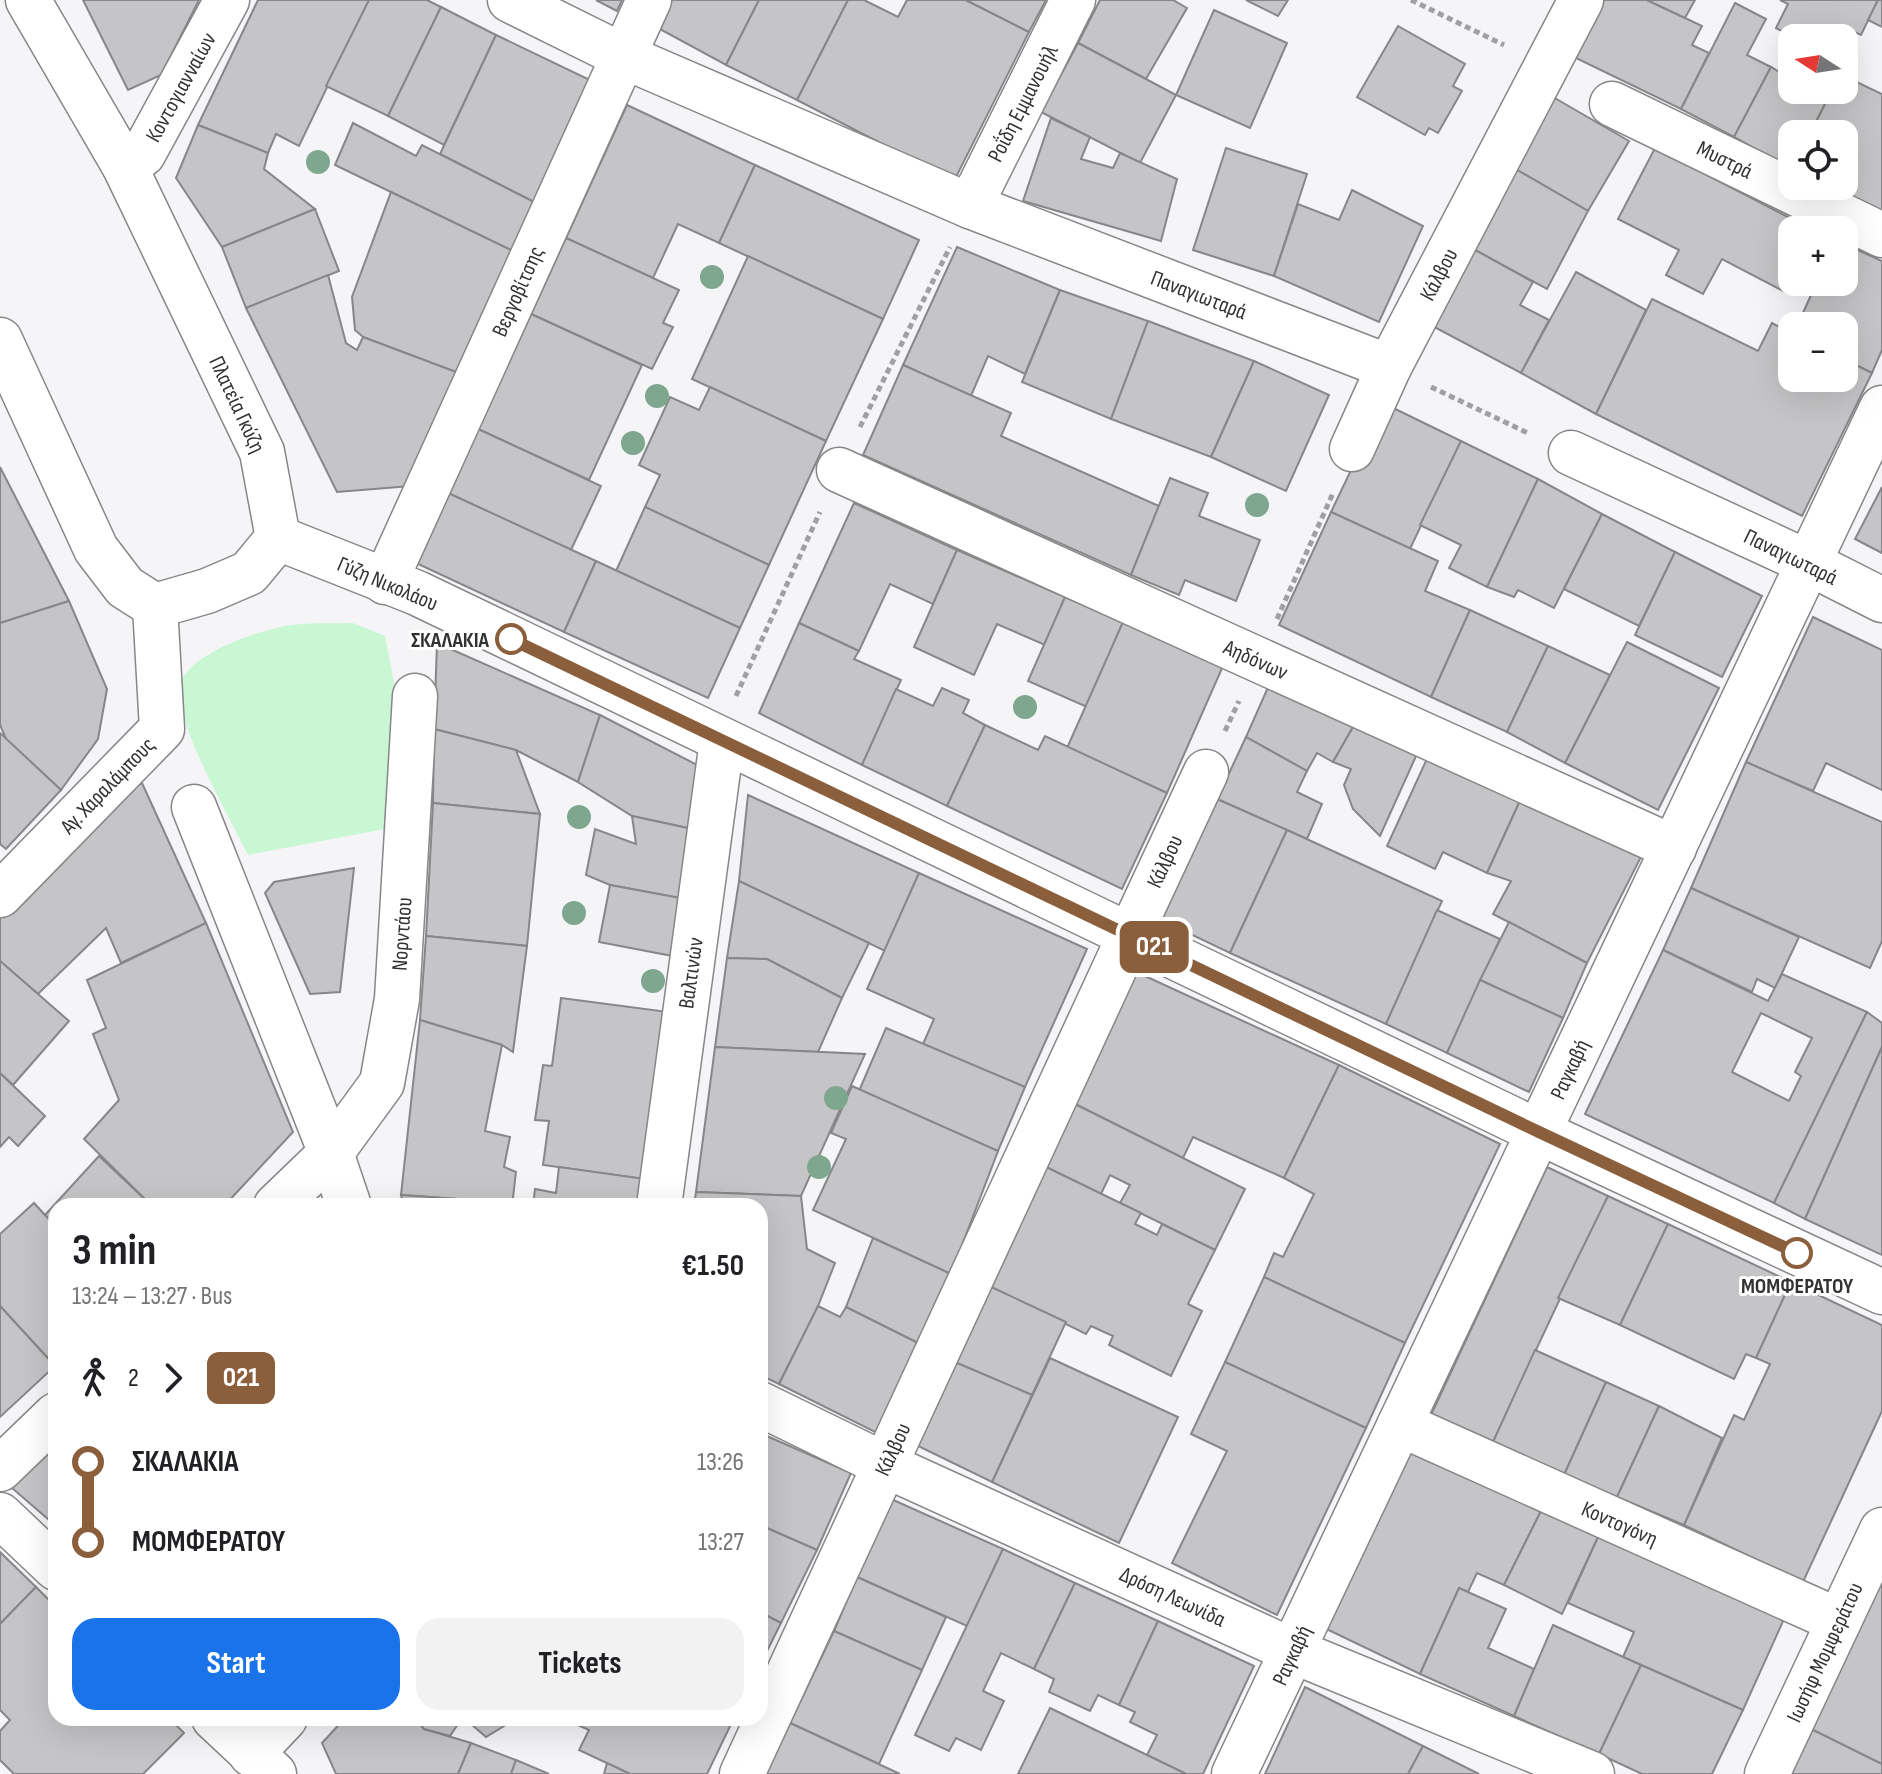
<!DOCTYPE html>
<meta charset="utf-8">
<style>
body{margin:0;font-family:"Sofia Sans Condensed",sans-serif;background:#f2f2f2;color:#202124;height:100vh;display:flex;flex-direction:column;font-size:30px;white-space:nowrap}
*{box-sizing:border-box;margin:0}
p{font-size:26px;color:#757577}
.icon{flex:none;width:44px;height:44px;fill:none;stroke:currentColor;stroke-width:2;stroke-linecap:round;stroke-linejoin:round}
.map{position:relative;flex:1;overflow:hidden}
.sheet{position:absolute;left:48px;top:1198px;width:720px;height:528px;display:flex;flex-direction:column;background:#fff;border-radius:24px;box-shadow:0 8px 32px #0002}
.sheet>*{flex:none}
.badge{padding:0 16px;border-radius:12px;font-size:28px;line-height:52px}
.needle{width:52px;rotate:282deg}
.buttons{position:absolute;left:1778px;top:24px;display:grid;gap:16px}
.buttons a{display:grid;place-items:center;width:80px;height:80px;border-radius:16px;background:#fff;box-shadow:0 8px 32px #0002;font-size:40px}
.map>.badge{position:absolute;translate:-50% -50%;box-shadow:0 0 0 4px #fff}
.legs{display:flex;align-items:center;gap:12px;height:88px;padding:0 24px;font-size:26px}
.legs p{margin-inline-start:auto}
.overview{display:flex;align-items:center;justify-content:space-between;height:136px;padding:0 24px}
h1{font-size:44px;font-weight:700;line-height:60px}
.button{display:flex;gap:16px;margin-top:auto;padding:16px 24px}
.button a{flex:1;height:92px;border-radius:24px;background:#1a73e8;color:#fff;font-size:32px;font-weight:700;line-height:92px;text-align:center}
.button a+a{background:#f2f2f2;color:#202124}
ul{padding:0 24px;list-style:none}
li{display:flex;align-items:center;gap:28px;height:80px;font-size:30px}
li i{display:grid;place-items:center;width:12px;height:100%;margin:0 10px;background:currentColor}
li i::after{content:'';width:20px;height:20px;margin:-10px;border:6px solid;border-radius:50%;background:#fff}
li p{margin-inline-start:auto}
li:first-child i{background:linear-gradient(#0000 50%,currentColor 0)}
li:last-child i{background:linear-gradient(currentColor 50%,#0000 0)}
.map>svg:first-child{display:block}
.green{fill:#c9f6d3}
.building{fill:#c5c4c6;stroke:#878688;stroke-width:2;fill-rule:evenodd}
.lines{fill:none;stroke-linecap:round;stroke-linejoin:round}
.pedestrian-casing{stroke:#878789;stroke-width:47}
.minor-casing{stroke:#878789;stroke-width:47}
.tertiary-casing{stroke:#878789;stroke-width:47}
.path{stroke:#a0a0a2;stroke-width:5;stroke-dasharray:6 4;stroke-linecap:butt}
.pedestrian{stroke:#fff;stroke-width:44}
.minor{stroke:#fff;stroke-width:44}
.tertiary{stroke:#fff;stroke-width:44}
.tree{fill:#7fa790}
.line-1-casing{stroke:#fff;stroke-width:18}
.line-1{stroke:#8b5e3c;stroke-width:12}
.stop-1-dot{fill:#fff;stroke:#8b5e3c;stroke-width:4}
.labels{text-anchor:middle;stroke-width:6;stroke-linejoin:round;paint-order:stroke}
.street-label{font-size:22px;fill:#323233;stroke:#fff}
.stop-label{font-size:22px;font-weight:bold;fill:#323233;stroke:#fff;text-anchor:end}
</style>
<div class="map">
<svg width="1882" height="1774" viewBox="0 0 1882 1774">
<rect width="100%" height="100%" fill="#f5f5f8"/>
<!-- green -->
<path class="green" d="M353 623 385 636 394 682 396 827 248 855C230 818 175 724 180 687 184 655 257 631 286 626 307 622 331 624 353 623Z"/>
<!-- building -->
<g class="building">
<polygon points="83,0 199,0 161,75 128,90"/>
<polygon points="258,0 369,0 299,146 276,134 268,153 198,125"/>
<polygon points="369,0 427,0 441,7 388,116 326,86"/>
<polygon points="596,0 622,0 617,11"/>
<polygon points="672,0 759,0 726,65 658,28"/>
<polygon points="759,0 848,0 797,100 726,65"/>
<polygon points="848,0 864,0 898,17 907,0 966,0 1029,32 954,181 797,100"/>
<polygon points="966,0 1046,0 1029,32"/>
<polygon points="1100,0 1173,0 1187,8 1146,79 1078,43"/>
<polygon points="1246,0 1288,0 1278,16"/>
<polygon points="1604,0 1647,0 1702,26 1692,45 1709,53 1681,109 1576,58"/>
<polygon points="1647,0 1695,0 1685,18"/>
<polygon points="1780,0 1878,0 1861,35 1846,28 1841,38 1826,38 1817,34 1815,38 1795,38 1776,28 1788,4"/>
<polygon points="1878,0 1882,0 1882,27 1868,20"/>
<polygon points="1735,3 1766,19 1747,55 1771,67 1734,137 1681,109"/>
<polygon points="441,7 496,35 444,145 388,116"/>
<polygon points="1214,10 1287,43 1250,128 1176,95"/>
<polygon points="1398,26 1465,64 1453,86 1462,91 1438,133 1429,128 1425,135 1357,97"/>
<polygon points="496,35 594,82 536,203 440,154"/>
<polygon points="1078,43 1176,95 1140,163 1041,112"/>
<polygon points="1792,59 1792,90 1832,90 1810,134 1792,134 1792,169 1734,137 1771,67 1784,75"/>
<polygon points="1844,76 1882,94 1882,212 1827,186 1844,186 1844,134 1810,134 1832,90 1844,90"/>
<polygon points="1553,97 1629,141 1588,211 1512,167"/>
<polygon points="627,105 755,165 719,243 678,224 653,278 566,238"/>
<polygon points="1051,118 1090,137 1081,159 1113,168 1120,153 1177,179 1161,241 1023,201"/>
<polygon points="353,123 416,156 422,145 536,203 513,251 335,165"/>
<polygon points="198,125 268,153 264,169 315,209 222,247 176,178"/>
<polygon points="1226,148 1307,174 1274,276 1193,250"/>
<polygon points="1655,148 1813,230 1792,230 1792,279 1785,292 1722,259 1703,294 1666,275 1679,250 1618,219"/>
<polygon points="755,165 919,240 883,319 719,243"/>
<polygon points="1512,167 1588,211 1547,289 1466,245"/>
<polygon points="1352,190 1423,226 1379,322 1274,276 1298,204 1339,220"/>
<polygon points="391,192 513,251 456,372 363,337 355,330 352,297"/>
<polygon points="315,209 339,271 246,308 222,247"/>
<polygon points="566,238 679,290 663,323 673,327 652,369 531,314"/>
<polygon points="1844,244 1882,261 1882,350 1872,373 1844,359 1844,326 1797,326 1816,284 1813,282 1844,282"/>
<polygon points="1466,245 1533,282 1520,305 1549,320 1521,373 1423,321"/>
<polygon points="957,247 1060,290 1025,374 988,356 971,396 903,365"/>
<polygon points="748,256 883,319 826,441 692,379"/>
<polygon points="1576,272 1646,310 1596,414 1521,373"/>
<polygon points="328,275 346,343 357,350 363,337 456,372 411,486 337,492 246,308"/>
<polygon points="1060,290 1148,321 1111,419 1022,382"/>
<polygon points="1652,299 1758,351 1772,323 1792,334 1792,378 1844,378 1844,359 1872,373 1802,516 1596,414"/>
<polygon points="531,314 642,365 589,480 478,429"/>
<polygon points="1148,321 1254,361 1211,457 1111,419"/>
<polygon points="1254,361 1329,395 1286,491 1211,457"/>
<polygon points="903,365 1011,413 1001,436 1159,506 1131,575 863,455"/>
<polygon points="710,387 826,441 769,565 645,507 660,475 639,465 670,397 699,410"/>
<polygon points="1383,403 1461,441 1410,549 1331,512"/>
<polygon points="478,429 601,486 571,550 448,493"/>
<polygon points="1461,441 1538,479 1487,587 1449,568 1461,545 1420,525"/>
<polygon points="0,467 69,601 0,623"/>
<polygon points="1170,478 1208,493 1199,516 1260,540 1236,601 1185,580 1179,595 1131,575"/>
<polygon points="1538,479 1602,514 1554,608 1518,590 1514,597 1487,587"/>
<polygon points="1882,487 1882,553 1855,539"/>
<polygon points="448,493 596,561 564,632 416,563"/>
<polygon points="854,503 957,550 933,604 890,584 859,651 799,623"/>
<polygon points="645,507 769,565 740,628 616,571"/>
<polygon points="1331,512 1438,561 1425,591 1470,610 1431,697 1279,625"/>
<polygon points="1602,514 1675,552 1639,626 1564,589"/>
<polygon points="957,550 1065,597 1045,645 997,624 974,675 914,647"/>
<polygon points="1675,552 1762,596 1722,677 1635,635"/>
<polygon points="596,561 740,628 708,698 564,632"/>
<polygon points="1065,597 1123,622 1087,707 1028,681"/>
<polygon points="69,601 107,689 98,739 61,790 6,739 0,725 0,623"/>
<polygon points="1470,610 1548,646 1507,732 1431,697"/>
<polygon points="1813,617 1882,650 1882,790 1826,763 1813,791 1746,762"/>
<polygon points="1123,622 1223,666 1167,793 1067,748"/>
<polygon points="799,623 859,651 854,659 901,680 862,765 759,713"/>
<polygon points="1627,642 1719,688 1658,810 1565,763"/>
<polygon points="437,643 600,715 578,782 516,750 434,729"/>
<polygon points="1548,646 1610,675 1565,763 1507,732"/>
<polygon points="1273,676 1357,720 1333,762 1317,753 1307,771 1246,737"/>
<polygon points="942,688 969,700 963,713 985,725 947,806 862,765 896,689 933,706"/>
<polygon points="600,715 703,768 697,830 632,816 578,782"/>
<polygon points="1357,720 1421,745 1380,836 1353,809 1344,785 1351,769 1333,762"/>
<polygon points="985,725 1038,750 1045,736 1167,793 1122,889 947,806"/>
<polygon points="434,729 516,750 540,814 433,803"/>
<polygon points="0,733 61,790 6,849 0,844"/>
<polygon points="1246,737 1307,771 1297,792 1322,804 1307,839 1217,799"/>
<polygon points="1431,750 1524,792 1487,873 1443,852 1435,869 1387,846"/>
<polygon points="1746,762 1882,822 1882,941 1870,968 1691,888"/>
<polygon points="142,783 206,923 121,963 106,928 38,994 0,961 0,917 113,793"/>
<polygon points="1524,792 1644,851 1587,963 1493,914 1511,881 1487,873"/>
<polygon points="748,795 919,873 885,951 739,881"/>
<polygon points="1217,799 1287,830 1230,953 1159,919"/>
<polygon points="433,803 540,814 527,946 426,936"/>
<polygon points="632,816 697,830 691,900 610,885 586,875 595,829 636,844"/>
<polygon points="1287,830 1442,901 1386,1024 1230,953"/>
<polygon points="354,868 340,992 310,994 265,893 274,882"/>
<polygon points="919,873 1087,949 1025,1087 923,1044 934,1019 867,989"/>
<polygon points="739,881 869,943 842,998 767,959 727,958"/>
<polygon points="610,885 691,900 683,958 599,942"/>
<polygon points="1691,888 1799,937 1775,988 1757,979 1752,992 1663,950"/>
<polygon points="1437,910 1500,939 1447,1053 1386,1024"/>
<polygon points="1509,922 1587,963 1563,1018 1480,980"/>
<polygon points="206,923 293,1132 224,1206 152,1206 84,1139 119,1100 93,1034 106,1028 87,980"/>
<polygon points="426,936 527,946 513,1052 502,1045 420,1020"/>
<path d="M1663 950 1768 1001 1782 974 1867 1012 1774 1203 1585 1114ZM1761 1013 1812 1038 1795 1072 1801 1076 1789 1101 1732 1072Z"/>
<polygon points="727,958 767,959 842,998 818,1052 715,1047"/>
<polygon points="0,961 69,1021 13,1085 0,1073"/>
<polygon points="1134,971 1339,1065 1284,1178 1193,1137 1183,1158 1075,1104"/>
<polygon points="1480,980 1563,1018 1529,1092 1447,1053"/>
<polygon points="561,998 676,1013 652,1180 543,1165 549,1121 535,1120 543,1065 552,1066"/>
<polygon points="1867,1012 1882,1023 1882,1047 1805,1219 1774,1203"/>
<polygon points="420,1020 502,1045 485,1131 510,1137 504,1167 516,1172 512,1206 480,1206 458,1199 401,1195"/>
<polygon points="886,1028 1025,1087 998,1151 859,1091"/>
<polygon points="715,1047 865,1054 801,1196 696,1192"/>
<polygon points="1882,1047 1882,1255 1805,1219"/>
<polygon points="1339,1065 1500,1144 1405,1343 1264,1277 1274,1253 1283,1257 1314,1194 1284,1178"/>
<polygon points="0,1073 45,1116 18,1146 9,1137 0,1147"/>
<polygon points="852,1086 998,1151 951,1274 813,1210 846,1139 831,1133"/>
<polygon points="1075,1104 1245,1189 1215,1250 1120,1203 1130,1185 1110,1175 1101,1194 1044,1166"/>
<polygon points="99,1156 152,1206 56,1206 56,1227 45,1215"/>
<polygon points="1044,1166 1141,1213 1135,1224 1157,1235 1162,1224 1215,1250 1188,1304 1202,1311 1171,1376 1109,1345 1113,1336 1091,1326 1086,1334 987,1285"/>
<polygon points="559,1167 652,1180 649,1206 533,1206 535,1189 556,1193"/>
<polygon points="1547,1167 1608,1196 1493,1442 1431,1415"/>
<polygon points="696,1192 801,1196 807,1249 835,1263 818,1306 779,1384 760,1375 760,1206 694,1206"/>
<polygon points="401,1195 458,1199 480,1206 404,1206"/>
<polygon points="1608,1196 1668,1224 1620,1325 1558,1298"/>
<polygon points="34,1203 56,1227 55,1366 0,1306 0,1234"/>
<polygon points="1668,1224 1791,1282 1756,1358 1746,1354 1734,1379 1620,1325"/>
<polygon points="873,1238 951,1274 918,1343 846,1307"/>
<polygon points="1264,1277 1405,1343 1366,1428 1225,1362"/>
<polygon points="1791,1282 1882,1325 1882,1411 1803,1582 1684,1525 1734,1415 1744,1420 1770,1364 1756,1358"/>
<polygon points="987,1285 1066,1322 1032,1395 950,1360"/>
<polygon points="0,1306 55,1366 0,1417"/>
<polygon points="818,1306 840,1317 846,1307 918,1343 877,1433 779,1384"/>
<polygon points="1535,1350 1606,1382 1564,1475 1493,1442"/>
<polygon points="1050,1358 1178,1417 1119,1543 992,1482"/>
<polygon points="950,1360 1032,1395 992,1482 914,1444"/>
<polygon points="1225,1362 1366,1428 1277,1615 1172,1563 1227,1451 1191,1434"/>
<polygon points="1606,1382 1659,1406 1617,1497 1564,1475"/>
<polygon points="1659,1406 1722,1438 1684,1525 1617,1497"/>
<polygon points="760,1433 851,1473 817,1550 760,1525"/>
<polygon points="56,1441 56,1526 12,1488"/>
<polygon points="1400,1444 1541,1511 1504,1585 1477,1573 1468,1592 1459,1588 1420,1674 1316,1624"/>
<polygon points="891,1499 1003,1549 967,1626 857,1577"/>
<polygon points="1541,1511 1599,1535 1562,1614 1504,1585"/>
<polygon points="760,1525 817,1550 781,1623 760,1612"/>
<polygon points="1599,1535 1784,1619 1743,1710 1623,1657 1634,1632 1568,1603"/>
<polygon points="1003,1549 1075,1583 1034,1669 1001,1653 983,1691 1004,1701 981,1750 956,1738 949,1751 915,1735"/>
<polygon points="0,1552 36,1587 0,1624"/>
<polygon points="1882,1569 1882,1764 1807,1727"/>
<polygon points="857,1577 946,1617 922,1670 834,1631"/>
<polygon points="1075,1583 1158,1621 1119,1705 1098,1695 1090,1711 1049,1692 1054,1679 1034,1669"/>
<polygon points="36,1587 56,1607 56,1718 169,1718 184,1733 143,1774 14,1774 0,1760 0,1731 10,1720 0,1710 0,1624"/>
<polygon points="1459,1588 1506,1609 1488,1648 1534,1669 1514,1716 1420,1674"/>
<polygon points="760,1612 781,1623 760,1665"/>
<polygon points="1158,1621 1254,1666 1203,1774 1186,1774 1147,1755 1157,1735 1130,1722 1135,1712 1119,1705"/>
<polygon points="1553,1625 1641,1665 1599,1754 1514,1716"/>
<polygon points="834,1631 922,1670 879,1764 790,1723"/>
<polygon points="1641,1665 1743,1710 1712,1774 1642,1774 1599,1754"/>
<polygon points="1305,1687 1423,1746 1408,1774 1265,1774"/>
<polygon points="1050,1708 1147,1755 1186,1774 1018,1774"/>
<polygon points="345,1718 415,1718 424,1729 471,1743 458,1774 336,1774 322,1743"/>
<polygon points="415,1718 462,1718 450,1736 424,1729"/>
<polygon points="464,1718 497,1718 504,1726 486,1737"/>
<polygon points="571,1718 734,1718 707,1774 630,1774 579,1750 589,1730 569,1721"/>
<polygon points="790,1723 900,1774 766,1774"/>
<polygon points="1807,1727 1882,1764 1882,1774 1785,1774"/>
<polygon points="471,1743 516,1760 511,1774 458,1774"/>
<polygon points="1423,1746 1479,1774 1408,1774"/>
<polygon points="516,1760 549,1774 511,1774"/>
<polygon points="607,1763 630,1774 604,1774"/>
</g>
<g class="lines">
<!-- pedestrian casing -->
<g class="pedestrian-casing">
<g id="pedestrian">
<polyline points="1352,449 1389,367"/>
<polyline points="1571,453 1809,563"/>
<polyline points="385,582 649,0"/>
<polyline points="194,807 331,1153 349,1206"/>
<polyline points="1130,935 1206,772"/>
<polyline points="331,1153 382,1083 397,999 415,696"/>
<polyline points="251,1754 285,1718"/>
</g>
</g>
<!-- minor casing -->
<g class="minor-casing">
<g id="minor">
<polyline points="510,0 623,56 970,206 1389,367 1581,0"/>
<polyline points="1612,104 1882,235"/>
<polyline points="125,167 143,154 227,0"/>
<polyline points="970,206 1073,0"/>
<polyline points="839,470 1674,848"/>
<polyline points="1809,563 1882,600"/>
<polyline points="0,895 162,729 155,606"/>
<polyline points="276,1206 331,1153"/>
<polyline points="659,1206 722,741"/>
<polyline points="760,1404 885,1465 1293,1651 1592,1774"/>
<polyline points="1400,1424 1839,1621"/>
<polyline points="0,1469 56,1415"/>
<polyline points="0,1515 56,1568"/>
<polyline points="214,1718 274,1774"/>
<polyline points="742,1774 1130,935"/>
</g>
</g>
<!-- tertiary casing -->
<g class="tertiary-casing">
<g id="tertiary">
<polyline points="28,0 125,167 262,452 278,538"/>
<polyline points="0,340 96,549 125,587 155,606 207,591 249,573 278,538"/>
<polyline points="278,538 417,593 1539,1132 1882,1292"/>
<polyline points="1234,1774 1882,408"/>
<polyline points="1767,1774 1882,1530"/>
</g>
</g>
<!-- path -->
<g class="path">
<polyline points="1411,0 1504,45"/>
<polyline points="1431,387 1530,434"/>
<polyline points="860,427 950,247"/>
<polyline points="1277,619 1333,493"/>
<polyline points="736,696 820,512"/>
<polyline points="1225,731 1239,701"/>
</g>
<!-- pedestrian -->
<use href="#pedestrian" class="pedestrian"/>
<!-- minor -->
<use href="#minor" class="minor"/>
<!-- tertiary -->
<use href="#tertiary" class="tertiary"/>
</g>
<!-- trees -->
<g class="tree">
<circle cx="318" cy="162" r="12"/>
<circle cx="712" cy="277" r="12"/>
<circle cx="657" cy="396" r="12"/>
<circle cx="633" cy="443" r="12"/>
<circle cx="1257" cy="505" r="12"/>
<circle cx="1025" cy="707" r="12"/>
<circle cx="579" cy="817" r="12"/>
<circle cx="574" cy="913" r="12"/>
<circle cx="653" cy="981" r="12"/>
<circle cx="836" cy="1098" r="12"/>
<circle cx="819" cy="1167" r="12"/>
</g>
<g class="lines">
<!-- line-1 casing -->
<g class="line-1-casing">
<polyline id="line-1" points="511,639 1539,1132 1797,1253"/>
</g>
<!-- line-1 -->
<use href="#line-1" class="line-1"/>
</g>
<!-- markers -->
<g class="stop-1-dot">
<circle cx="511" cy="639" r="14"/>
<circle cx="1797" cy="1253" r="14"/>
</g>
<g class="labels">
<!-- street labels -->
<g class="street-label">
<text transform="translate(180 87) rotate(-61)" y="8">Κοντογιανναίων</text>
<text transform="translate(1022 103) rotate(-63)" y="8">Ροΐδη Εμμανουήλ</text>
<text transform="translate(1725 159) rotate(26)" y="8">Μυστρά</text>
<text transform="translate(1438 274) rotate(-62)" y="8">Κάλβου</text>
<text transform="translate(517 291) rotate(-66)" y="8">Βεργοβίτσης</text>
<text transform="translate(1199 294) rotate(21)" y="8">Παναγιωταρά</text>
<text transform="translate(238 404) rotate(65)" y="8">Πλατεία Γκύζη</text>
<text transform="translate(1791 556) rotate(26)" y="8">Παναγιωταρά</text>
<text transform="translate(388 583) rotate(23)" y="8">Γύζη Νικολάου</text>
<text transform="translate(1256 659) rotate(24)" y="8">Αηδόνων</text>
<text transform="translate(107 785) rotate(-46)" y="8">Αγ. Χαραλάμπους</text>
<text transform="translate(1164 861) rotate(-65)" y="8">Κάλβου</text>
<text transform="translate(401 934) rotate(-86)" y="8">Νορντάου</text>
<text transform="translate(690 973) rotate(-82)" y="8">Βαλτινών</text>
<text transform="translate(1569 1069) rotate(-65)" y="8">Ραγκαβή</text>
<text transform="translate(892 1449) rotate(-65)" y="8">Κάλβου</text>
<text transform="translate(1620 1523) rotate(24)" y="8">Κοντογόνη</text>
<text transform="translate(1173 1596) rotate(25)" y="8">Δρόση Λεωνίδα</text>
<text transform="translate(1824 1652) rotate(-65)" y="8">Ιωσήφ Μομφεράτου</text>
<text transform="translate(1291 1655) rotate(-65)" y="8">Ραγκαβή</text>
</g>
<!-- stop labels -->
<g class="stop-label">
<text x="489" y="647">ΣΚΑΛΑΚΙΑ</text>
<text x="1797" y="1293" text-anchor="middle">ΜΟΜΦΕΡΑΤΟΥ</text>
</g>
</g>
</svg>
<div class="buttons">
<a><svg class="needle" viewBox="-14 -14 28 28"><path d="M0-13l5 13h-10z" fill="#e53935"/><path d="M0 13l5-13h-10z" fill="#757577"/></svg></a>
<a><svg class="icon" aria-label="locate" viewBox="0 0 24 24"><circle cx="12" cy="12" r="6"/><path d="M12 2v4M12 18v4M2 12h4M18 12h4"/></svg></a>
<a>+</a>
<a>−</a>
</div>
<b class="badge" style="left:1154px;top:947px;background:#8b5e3c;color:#fff">021</b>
<section class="sheet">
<div class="overview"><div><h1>3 min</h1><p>13:24 – 13:27 · Bus</p></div><b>€1.50</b></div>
<div class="legs"><svg class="icon" aria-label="walk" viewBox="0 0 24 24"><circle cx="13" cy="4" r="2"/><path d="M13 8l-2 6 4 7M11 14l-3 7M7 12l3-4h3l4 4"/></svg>2<svg class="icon" aria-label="forward" viewBox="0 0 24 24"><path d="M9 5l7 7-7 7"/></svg><b class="badge" style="background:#8b5e3c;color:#fff">021</b></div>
<ul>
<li><i style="color:#8b5e3c"></i><b>ΣΚΑΛΑΚΙΑ</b><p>13:26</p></li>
<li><i style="color:#8b5e3c"></i><b>ΜΟΜΦΕΡΑΤΟΥ</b><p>13:27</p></li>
</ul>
<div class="button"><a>Start</a><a>Tickets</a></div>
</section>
</div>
